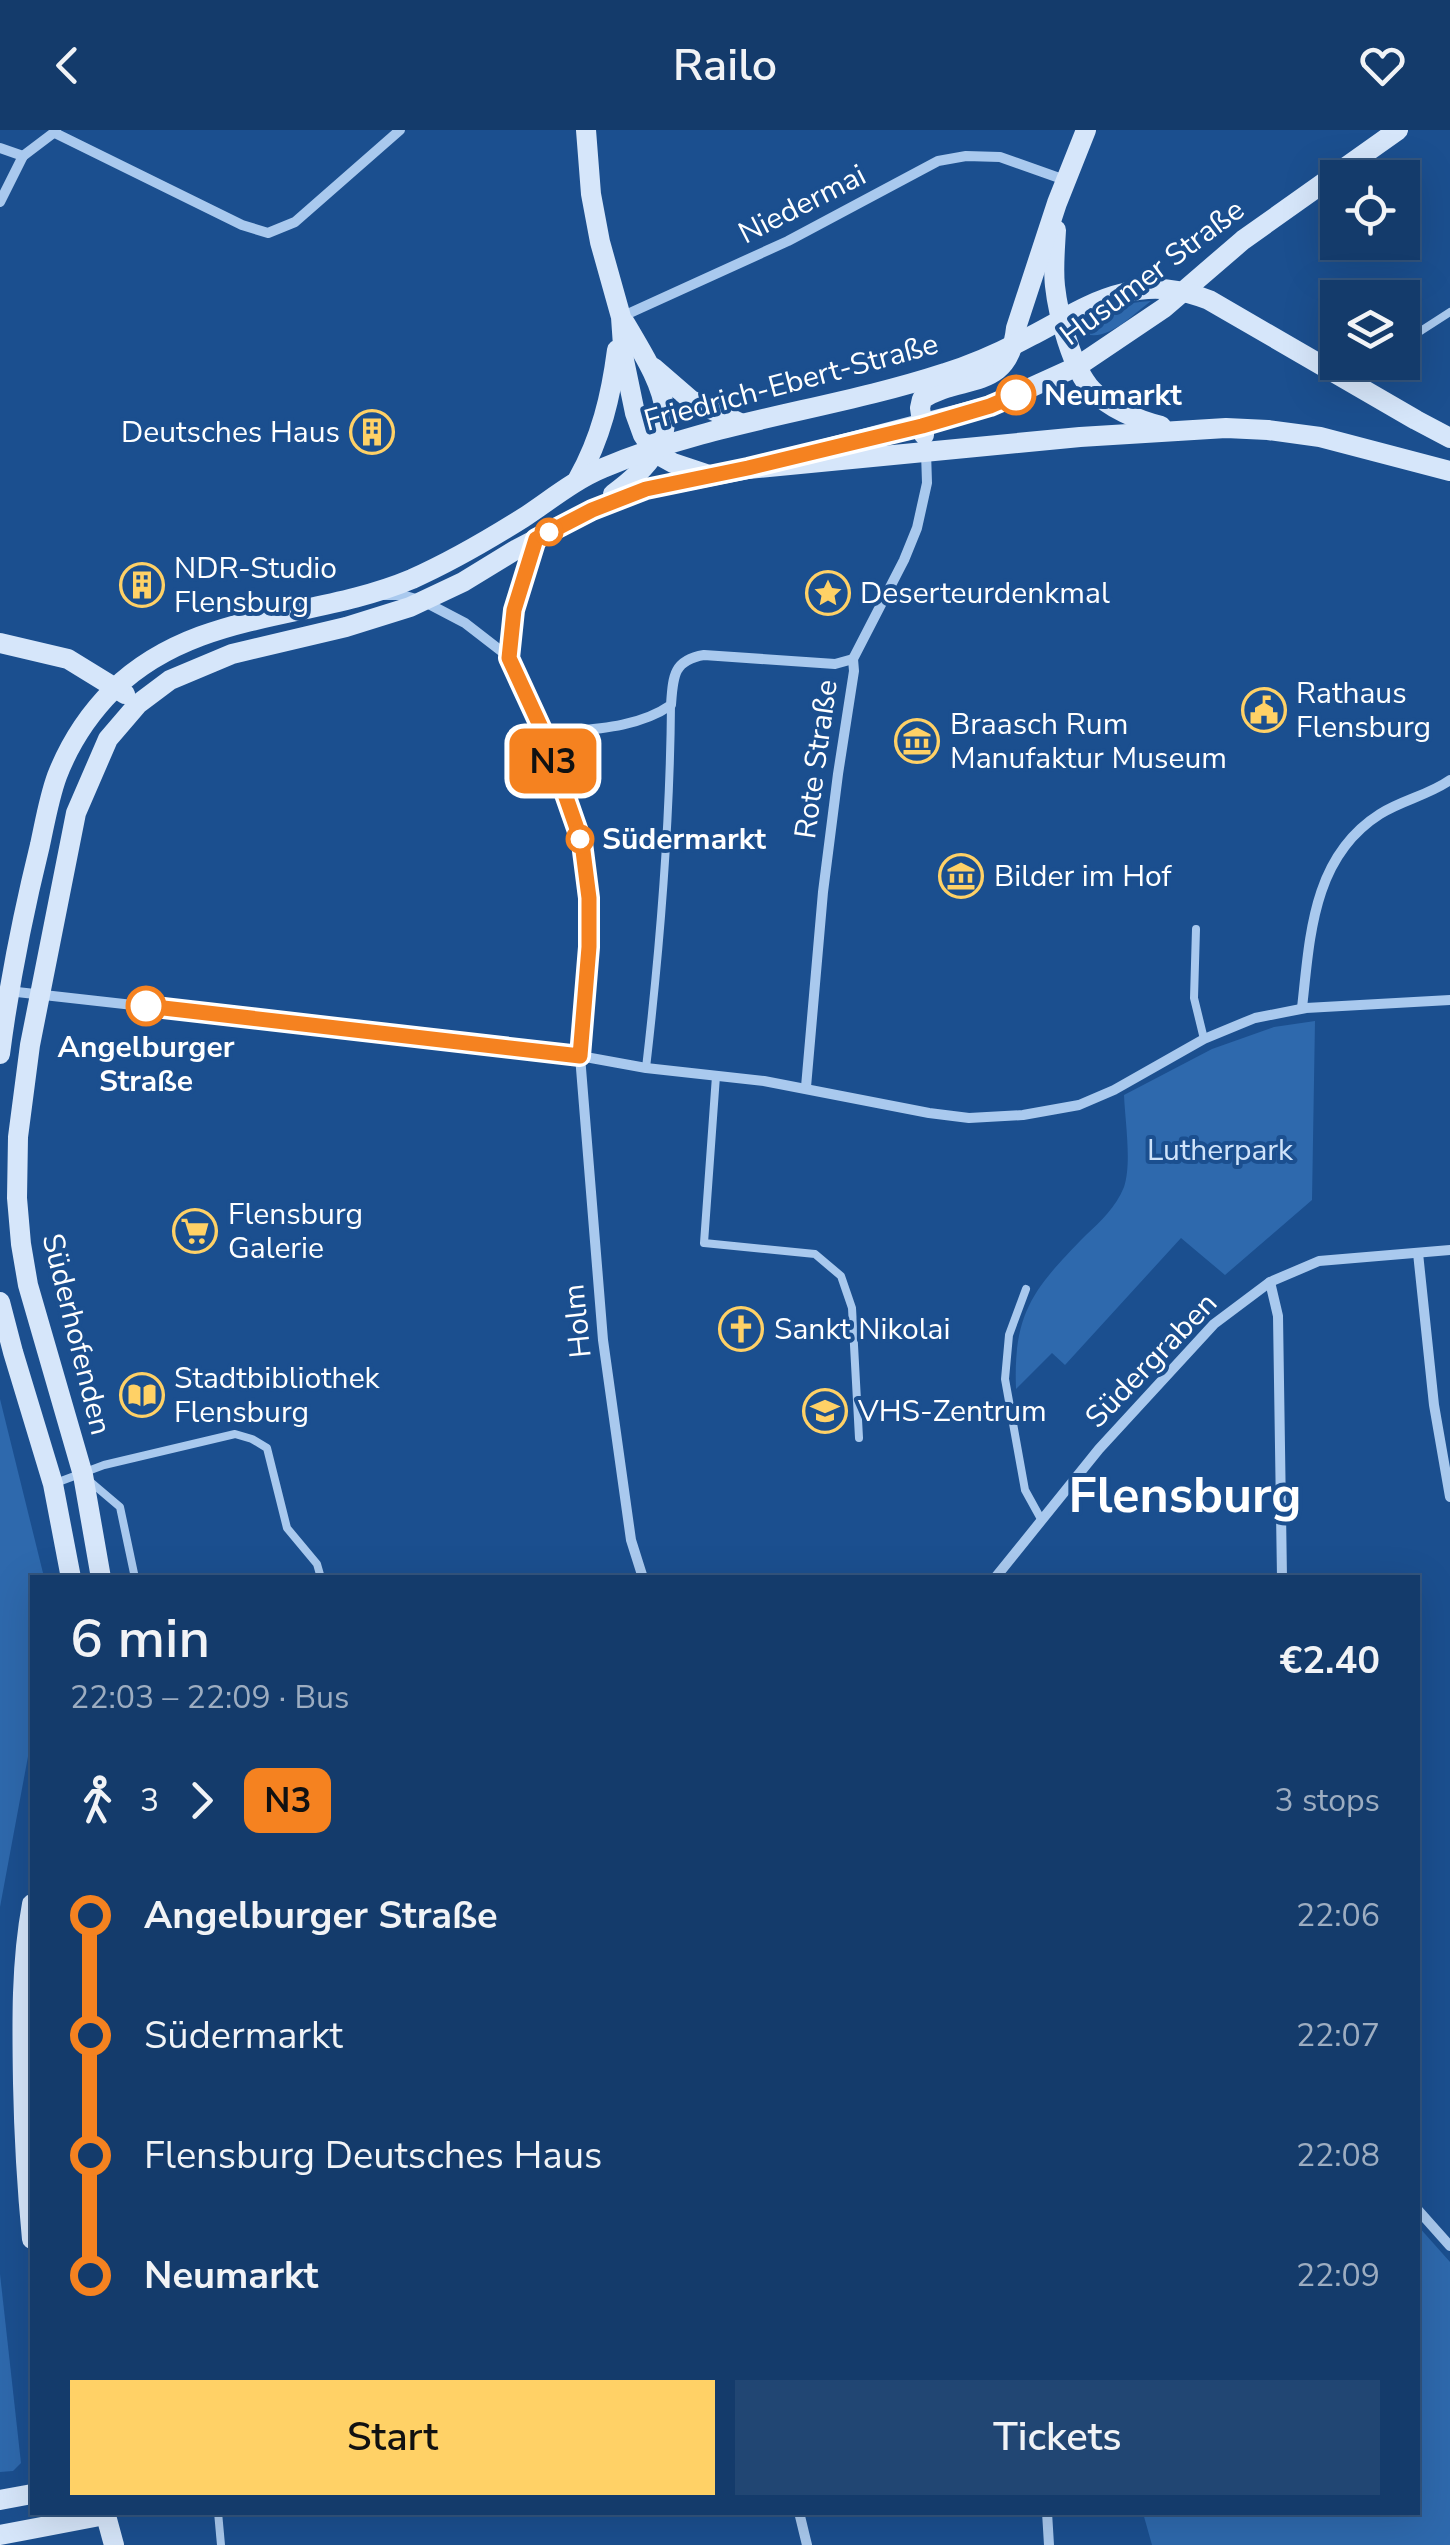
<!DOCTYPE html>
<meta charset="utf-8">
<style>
body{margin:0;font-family:"Nunito Sans",sans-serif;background:#214673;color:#f1f3f6;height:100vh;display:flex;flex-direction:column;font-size:38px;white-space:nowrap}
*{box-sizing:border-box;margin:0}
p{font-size:32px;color:#9dadc1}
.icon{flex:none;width:55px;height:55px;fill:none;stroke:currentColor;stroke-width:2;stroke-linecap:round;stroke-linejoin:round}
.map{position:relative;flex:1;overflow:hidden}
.drawer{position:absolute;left:30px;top:1445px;width:1390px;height:940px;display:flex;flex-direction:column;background:#143b6b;border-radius:0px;box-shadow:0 10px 40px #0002,0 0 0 2px #33557e}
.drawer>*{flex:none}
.badge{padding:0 20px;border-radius:15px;font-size:35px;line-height:65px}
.buttons{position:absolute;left:1320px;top:30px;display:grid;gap:20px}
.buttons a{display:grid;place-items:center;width:100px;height:100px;border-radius:0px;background:#143b6b;box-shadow:0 10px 40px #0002,0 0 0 2px #33557e;font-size:50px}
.map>.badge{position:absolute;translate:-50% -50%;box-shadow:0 0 0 5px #fff}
.legs{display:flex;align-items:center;gap:15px;height:110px;padding:0 40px;font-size:32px}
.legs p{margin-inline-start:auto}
.overview{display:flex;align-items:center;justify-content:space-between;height:170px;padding:0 40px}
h1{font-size:55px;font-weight:600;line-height:75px}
.primary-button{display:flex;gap:20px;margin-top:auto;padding:20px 40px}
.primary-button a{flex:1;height:115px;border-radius:0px;background:#ffd166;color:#111;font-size:40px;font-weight:600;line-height:115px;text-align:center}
.primary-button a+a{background:#214673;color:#f1f3f6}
ul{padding:0 40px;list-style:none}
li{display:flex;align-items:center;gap:35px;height:120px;font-size:38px}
li i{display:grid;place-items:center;width:15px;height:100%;margin:0 12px;background:currentColor}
li i::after{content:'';width:25px;height:25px;margin:-12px;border:8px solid;border-radius:50%;background:#143b6b}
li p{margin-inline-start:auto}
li:first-child i{background:linear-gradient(#0000 50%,currentColor 0)}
li:last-child i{background:linear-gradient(currentColor 50%,#0000 0)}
header{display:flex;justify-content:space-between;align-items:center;height:130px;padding:0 40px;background:#143b6b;font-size:45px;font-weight:600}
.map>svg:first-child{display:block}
.green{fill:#2e69ad}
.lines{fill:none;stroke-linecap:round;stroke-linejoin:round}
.lane{stroke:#a9c9ee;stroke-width:8}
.street{stroke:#a9c9ee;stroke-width:10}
.secondary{stroke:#d6e6fa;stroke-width:20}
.line-1-casing{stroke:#fff;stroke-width:22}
.line-1{stroke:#f58220;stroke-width:15}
.stop-1-dot{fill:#fff;stroke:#f58220;stroke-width:5}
.labels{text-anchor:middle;stroke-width:8;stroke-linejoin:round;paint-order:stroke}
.street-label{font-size:30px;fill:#fff;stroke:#1b4f8f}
.stop-label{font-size:30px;font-weight:bold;fill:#fff;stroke:#1b4f8f;text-anchor:start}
.poi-label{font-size:30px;fill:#fff;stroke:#1b4f8f;text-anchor:start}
.park-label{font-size:30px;fill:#cfe3fa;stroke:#1b4f8f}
.town-label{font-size:50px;font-weight:bold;fill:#fff;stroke:#1b4f8f}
</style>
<header><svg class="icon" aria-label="back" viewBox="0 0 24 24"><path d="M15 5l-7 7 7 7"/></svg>Railo<svg class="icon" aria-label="heart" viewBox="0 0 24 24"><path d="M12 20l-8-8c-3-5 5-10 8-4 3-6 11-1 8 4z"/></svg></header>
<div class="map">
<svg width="1450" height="2415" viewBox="0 0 1450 2415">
<rect width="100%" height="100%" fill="#1b4f8f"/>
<!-- green -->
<g class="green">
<path d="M1151 171C1132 185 1102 218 1079 200L1080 192C1102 180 1126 172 1151 171Z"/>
<path d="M1315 891 1312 1070 1225 1145 1181 1108 1065 1235 1052 1223 1016 1259C1013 1182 1034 1158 1086 1105 1101 1091 1116 1077 1124 1057 1132 1033 1125 991 1124 965L1212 919 1274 897Z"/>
<polygon points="0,1269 44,1447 32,1448 32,1605 0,1777"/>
<polygon points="1418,2096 1450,2132 1450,2415 1152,2415 1143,2383 1418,2382"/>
<polygon points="0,2144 21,2333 13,2341 0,2342"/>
</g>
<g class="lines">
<!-- lane -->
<g class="lane">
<polyline points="1402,213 1450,182"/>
<polyline points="1349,245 1373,232"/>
<polyline points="1196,799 1194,868 1204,909"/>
<path d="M646 938C660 817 670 696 671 575"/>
<polyline points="716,946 704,1113 815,1124 841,1146 852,1178 859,1308"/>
<polyline points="1026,1159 1009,1205 1005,1249 1025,1360 1041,1389"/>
<polyline points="87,1349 120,1377 135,1448"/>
<polyline points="53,1354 104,1335 235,1304 252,1309 267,1318 287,1398 317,1434 321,1448"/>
<polyline points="218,2382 221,2415"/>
</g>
<!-- street -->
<g class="street">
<polyline points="55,3 242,95 268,103 295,92 400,0"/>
<polyline points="0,18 23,26"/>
<polyline points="0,72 23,26 56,1"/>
<polyline points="621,187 788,111 938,31 966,26 1000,27 1065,50"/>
<polyline points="382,465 402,465 423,471 465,493 509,527 544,604 582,713 589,769 589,817 580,926 603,1210 631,1410 643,1448"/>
<polyline points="509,527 514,480 535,412"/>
<path d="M544 604C586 599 635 600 671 575 673 547 673 530 704 525L835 534 853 529"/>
<polyline points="8,861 446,910 580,926 646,938 764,951 929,983 969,988 1023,985 1079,975 1114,960 1204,909 1255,888 1306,878 1450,870"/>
<path d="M1302 878C1310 807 1312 727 1380 684 1402 670 1429 665 1450 650"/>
<polyline points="806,957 823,762 838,644 854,541 853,529 904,430 917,398 927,353 926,322"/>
<polyline points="1418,1123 1434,1275 1450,1367"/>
<polyline points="1270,1152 1278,1186 1282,1448"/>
<polyline points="995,1448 1099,1319 1214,1194 1270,1152 1319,1131 1450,1120"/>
<polyline points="1418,2080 1450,2116"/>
<polyline points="799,2382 807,2415"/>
<polyline points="1047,2382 1049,2415"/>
</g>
<!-- secondary -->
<g class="secondary">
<polyline points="586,0 591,64 600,112 621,187 624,230 635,283 643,305 655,323 673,333 709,345"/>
<path d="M1056 100C1055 119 1053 138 1055 156 1058 184 1072 239 1092 260 1109 278 1137 290 1161 296"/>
<polyline points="654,238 691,270 740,293"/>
<path d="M924 305 920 278 922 269C962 243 1009 263 1016 198L1057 73 1086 0"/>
<polyline points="813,322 990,276 1078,236 1164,178 1243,110 1398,0"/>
<path d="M578 349C601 308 611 266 617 220"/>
<path d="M613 364C693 306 668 265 625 193"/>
<polyline points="0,513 68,529 125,564"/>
<path d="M0 924C9 854 23 784 40 715 45 692 49 668 57 646 69 615 89 584 113 560 196 479 312 491 412 449 450 432 488 410 523 388 549 371 574 350 603 338 713 291 832 280 945 243 975 234 1003 221 1031 206 1062 190 1090 171 1124 163 1154 155 1180 159 1209 170L1416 290 1450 308"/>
<polyline points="0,1172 13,1222 53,1354 71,1448"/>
<polyline points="101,1448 83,1345 28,1155 21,1114 17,1068 18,1007 30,915 76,683 108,609 138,574 170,550 232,524 346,497 410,477 463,452 517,419 592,380 646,359 748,339 1080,307 1226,298 1268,300 1320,307 1450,341"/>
<path d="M32 1774C21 1833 22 1893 23 1953 24 2005 27 2057 32 2109"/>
<polyline points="0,2370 32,2364"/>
<polyline points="105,2382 114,2415"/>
<polyline points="0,2405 105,2385"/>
</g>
</g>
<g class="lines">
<!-- line-1 casing -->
<g class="line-1-casing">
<polyline id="line-1" points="146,876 580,926 589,817 589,768 582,713 544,604 509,528 514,480 536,409 592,380 646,359 748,338 922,296 990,276 1016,265"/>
</g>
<!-- line-1 -->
<use href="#line-1" class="line-1"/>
</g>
<!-- icons -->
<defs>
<g id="building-ring" transform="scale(2.25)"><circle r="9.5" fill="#1b4f8f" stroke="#ffd166" stroke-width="1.5"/><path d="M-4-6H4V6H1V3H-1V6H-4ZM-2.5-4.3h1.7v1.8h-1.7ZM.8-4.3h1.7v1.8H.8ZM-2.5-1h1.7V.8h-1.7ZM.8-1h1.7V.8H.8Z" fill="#ffd166"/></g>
<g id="sight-ring" transform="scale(2.25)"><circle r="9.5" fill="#1b4f8f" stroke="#ffd166" stroke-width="1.5"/><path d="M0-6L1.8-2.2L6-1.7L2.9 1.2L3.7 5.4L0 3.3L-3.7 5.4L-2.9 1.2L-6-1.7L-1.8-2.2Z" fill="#ffd166"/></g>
<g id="civic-ring" transform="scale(2.25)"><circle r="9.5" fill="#1b4f8f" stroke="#ffd166" stroke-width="1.5"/><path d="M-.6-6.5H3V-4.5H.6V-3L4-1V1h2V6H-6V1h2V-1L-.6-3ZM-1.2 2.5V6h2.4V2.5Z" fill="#ffd166"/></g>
<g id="museum-ring" transform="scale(2.25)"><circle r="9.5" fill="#1b4f8f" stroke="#ffd166" stroke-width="1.5"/><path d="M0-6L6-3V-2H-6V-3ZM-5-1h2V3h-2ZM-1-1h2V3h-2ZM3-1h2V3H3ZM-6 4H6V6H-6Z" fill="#ffd166"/></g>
<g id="supermarket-ring" transform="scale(2.25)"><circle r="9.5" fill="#1b4f8f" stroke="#ffd166" stroke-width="1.5"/><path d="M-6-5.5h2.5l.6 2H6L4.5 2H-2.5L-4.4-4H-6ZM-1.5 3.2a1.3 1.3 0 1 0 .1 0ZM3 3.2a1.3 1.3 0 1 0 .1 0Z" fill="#ffd166"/></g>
<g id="church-ring" transform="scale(2.25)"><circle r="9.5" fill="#1b4f8f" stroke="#ffd166" stroke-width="1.5"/><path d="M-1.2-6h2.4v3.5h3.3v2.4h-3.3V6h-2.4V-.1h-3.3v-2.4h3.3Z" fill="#ffd166"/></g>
<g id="library-ring" transform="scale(2.25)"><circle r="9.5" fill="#1b4f8f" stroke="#ffd166" stroke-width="1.5"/><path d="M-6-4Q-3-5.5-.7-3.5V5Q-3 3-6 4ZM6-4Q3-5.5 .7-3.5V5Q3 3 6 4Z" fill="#ffd166"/></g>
<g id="university-ring" transform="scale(2.25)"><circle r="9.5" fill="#1b4f8f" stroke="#ffd166" stroke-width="1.5"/><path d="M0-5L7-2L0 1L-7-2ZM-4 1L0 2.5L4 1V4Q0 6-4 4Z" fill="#ffd166"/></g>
</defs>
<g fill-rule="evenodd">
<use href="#building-ring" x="372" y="302"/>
<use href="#building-ring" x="142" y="455"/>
<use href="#sight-ring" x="828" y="463"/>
<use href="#civic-ring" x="1264" y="580"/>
<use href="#museum-ring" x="917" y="611"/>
<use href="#museum-ring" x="961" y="746"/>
<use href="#supermarket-ring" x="195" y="1101"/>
<use href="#church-ring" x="741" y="1199"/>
<use href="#library-ring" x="142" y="1265"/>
<use href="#university-ring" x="825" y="1281"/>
</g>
<!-- markers -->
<g class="stop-1-dot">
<circle cx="1016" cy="265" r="18"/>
<circle cx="549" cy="402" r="12"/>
<circle cx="580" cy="709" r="12"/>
<circle cx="146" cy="876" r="18"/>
</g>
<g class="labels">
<!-- street labels -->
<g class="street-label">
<text transform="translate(802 74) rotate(-27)" y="10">Niedermai</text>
<text transform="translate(1152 142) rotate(-37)" y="10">Husumer Straße</text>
<text transform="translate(791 252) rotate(-15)" y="10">Friedrich-Ebert-Straße</text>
<text transform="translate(816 629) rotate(-82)" y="10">Rote Straße</text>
<text transform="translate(577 1191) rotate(-96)" y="10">Holm</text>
<text transform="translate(77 1204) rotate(76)" y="10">Süderhofenden</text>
<text transform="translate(1151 1230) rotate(-46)" y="10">Südergraben</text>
</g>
<!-- stop labels -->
<g class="stop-label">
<text x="1044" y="275">Neumarkt</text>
<text x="602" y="719">Südermarkt</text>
<text x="146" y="927" text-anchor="middle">Angelburger<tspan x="146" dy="34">Straße</tspan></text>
</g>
<!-- poi labels -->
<g class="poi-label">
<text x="340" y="312" text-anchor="end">Deutsches Haus</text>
<text x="174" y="448">NDR-Studio<tspan x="174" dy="34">Flensburg</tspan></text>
<text x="860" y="473">Deserteurdenkmal</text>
<text x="1296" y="573">Rathaus<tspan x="1296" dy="34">Flensburg</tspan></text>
<text x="950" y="604">Braasch Rum<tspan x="950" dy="34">Manufaktur Museum</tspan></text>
<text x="994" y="756">Bilder im Hof</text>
<text x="228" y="1094">Flensburg<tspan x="228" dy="34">Galerie</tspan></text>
<text x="774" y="1209">Sankt Nikolai</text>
<text x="174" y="1258">Stadtbibliothek<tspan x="174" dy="34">Flensburg</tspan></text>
<text x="858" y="1291">VHS-Zentrum</text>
</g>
<!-- park labels -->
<g class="park-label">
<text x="1220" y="1030">Lutherpark</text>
</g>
<!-- town labels -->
<g class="town-label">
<text x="1185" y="1382">Flensburg</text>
</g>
</g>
</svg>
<div class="buttons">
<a><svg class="icon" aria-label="locate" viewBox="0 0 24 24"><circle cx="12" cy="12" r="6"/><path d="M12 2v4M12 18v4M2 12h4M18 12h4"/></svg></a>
<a><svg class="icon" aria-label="layers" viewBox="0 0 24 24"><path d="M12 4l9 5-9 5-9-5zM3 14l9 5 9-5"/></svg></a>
</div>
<b class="badge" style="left:553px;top:631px;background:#f58220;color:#111">N3</b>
<section class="drawer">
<div class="overview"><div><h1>6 min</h1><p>22:03 – 22:09 · Bus</p></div><b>€2.40</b></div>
<div class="legs"><svg class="icon" aria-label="walk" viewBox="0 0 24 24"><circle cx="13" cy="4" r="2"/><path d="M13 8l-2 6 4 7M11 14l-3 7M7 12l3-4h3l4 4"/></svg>3<svg class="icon" aria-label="forward" viewBox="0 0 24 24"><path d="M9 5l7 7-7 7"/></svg><b class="badge" style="background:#f58220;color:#111">N3</b><p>3 stops</p></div>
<ul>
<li><i style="color:#f58220"></i><b>Angelburger Straße</b><p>22:06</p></li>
<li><i style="color:#f58220"></i><span>Südermarkt</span><p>22:07</p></li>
<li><i style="color:#f58220"></i><span>Flensburg Deutsches Haus</span><p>22:08</p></li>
<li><i style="color:#f58220"></i><b>Neumarkt</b><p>22:09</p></li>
</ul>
<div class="primary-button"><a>Start</a><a>Tickets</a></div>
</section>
</div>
